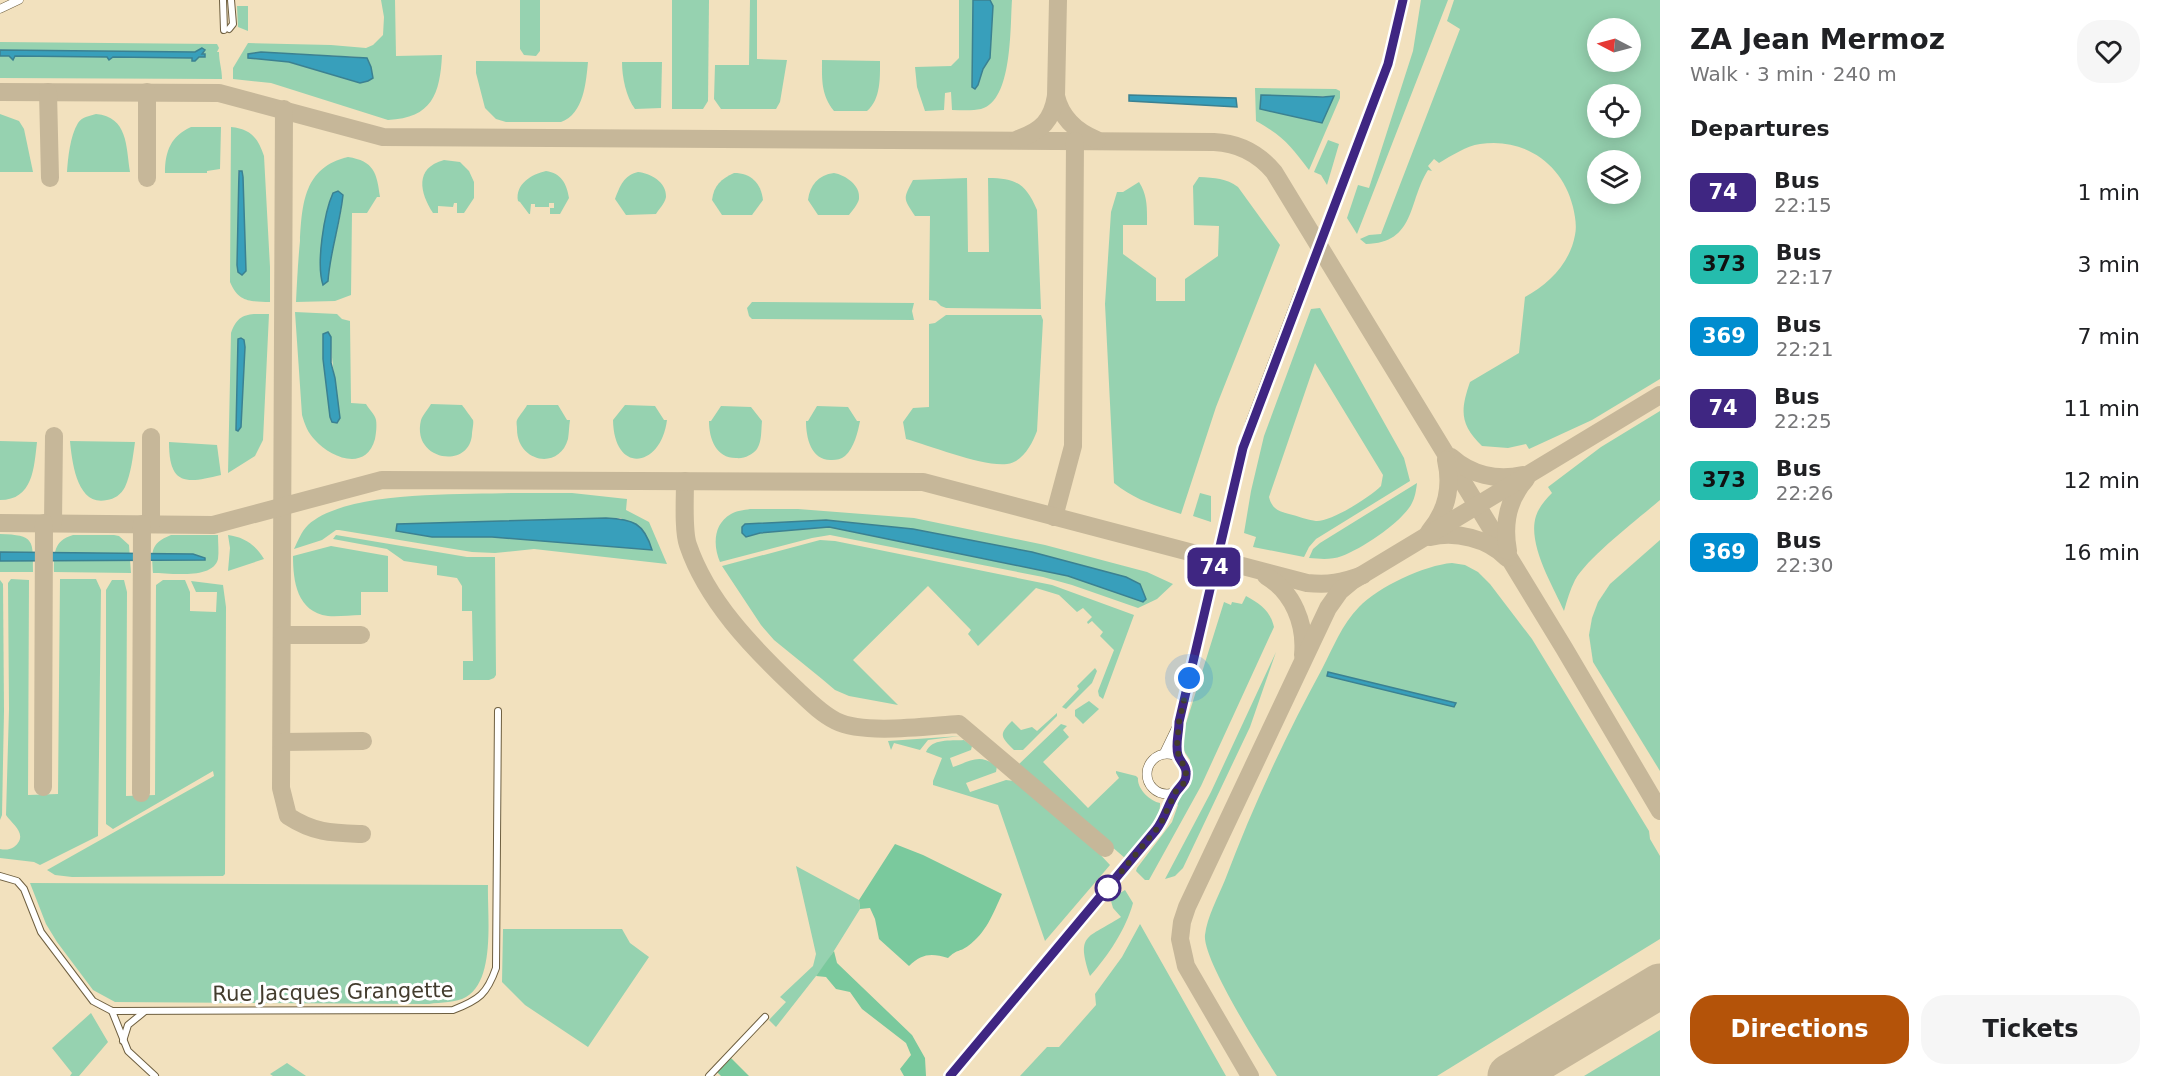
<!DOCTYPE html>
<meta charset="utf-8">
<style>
body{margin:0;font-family:"DejaVu Sans",sans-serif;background:#f6f6f6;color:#202124;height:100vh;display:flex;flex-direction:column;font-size:22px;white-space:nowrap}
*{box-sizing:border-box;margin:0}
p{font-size:20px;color:#757577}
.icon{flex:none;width:33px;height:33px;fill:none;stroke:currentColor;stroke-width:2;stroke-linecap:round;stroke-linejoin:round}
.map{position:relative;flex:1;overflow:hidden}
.details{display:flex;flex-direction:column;background:#fff;width:510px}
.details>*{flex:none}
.badge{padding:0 12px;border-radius:9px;font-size:21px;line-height:39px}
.needle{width:39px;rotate:276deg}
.controls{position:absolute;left:1587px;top:18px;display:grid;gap:12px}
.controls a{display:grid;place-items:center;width:54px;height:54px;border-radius:50%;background:#fff;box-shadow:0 3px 15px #0003;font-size:30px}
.you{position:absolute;width:30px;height:30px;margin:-15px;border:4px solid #fff;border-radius:50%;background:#1a73e8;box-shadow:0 0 0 9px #1a73e833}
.map>.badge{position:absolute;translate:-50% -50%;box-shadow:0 0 0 3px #fff}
h2{padding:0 30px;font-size:22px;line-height:54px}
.round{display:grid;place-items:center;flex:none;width:63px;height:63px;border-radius:24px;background:#f6f6f6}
.head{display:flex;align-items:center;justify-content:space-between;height:102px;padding:0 30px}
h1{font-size:28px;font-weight:700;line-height:45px}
.primary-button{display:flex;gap:12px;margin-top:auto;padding:12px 30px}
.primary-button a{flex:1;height:69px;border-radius:24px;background:#b45309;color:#fff;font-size:24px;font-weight:700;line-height:69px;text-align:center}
.primary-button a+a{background:#f6f6f6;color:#202124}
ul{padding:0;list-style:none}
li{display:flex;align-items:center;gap:18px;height:72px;padding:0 30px}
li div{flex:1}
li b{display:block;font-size:22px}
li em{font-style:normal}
li .badge{min-width:66px;font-weight:700;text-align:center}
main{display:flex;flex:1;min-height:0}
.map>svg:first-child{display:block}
.green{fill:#96d2b0;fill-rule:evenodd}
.forest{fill:#7ac99d}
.water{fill:#389fbb;stroke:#3b8191;stroke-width:1.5}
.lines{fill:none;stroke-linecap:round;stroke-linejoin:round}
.taxiway{stroke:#c6b799;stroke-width:18}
.runway{stroke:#c6b799;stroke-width:45}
.secondary-tunnel{stroke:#cfc0a1;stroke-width:9;stroke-dasharray:9 4.5;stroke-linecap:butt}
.minor-casing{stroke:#6e5f40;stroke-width:8}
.tertiary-casing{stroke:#6e5f40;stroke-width:9}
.secondary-casing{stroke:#6e5f40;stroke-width:10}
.minor{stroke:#fff;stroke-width:6}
.tertiary{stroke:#fff;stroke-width:8}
.secondary{stroke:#fff;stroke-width:9}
.line-casing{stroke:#fff;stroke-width:14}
.line{stroke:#3f2682;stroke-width:9}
.walk{stroke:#433c2e;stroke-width:6;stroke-dasharray:0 10.8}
.stop-dot{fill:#fff;stroke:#3f2682;stroke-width:3}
.labels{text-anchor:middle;stroke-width:6;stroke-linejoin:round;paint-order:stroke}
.street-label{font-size:21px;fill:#433c2e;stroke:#fff}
</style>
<main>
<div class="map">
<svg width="1660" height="1076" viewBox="0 0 1660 1076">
<rect width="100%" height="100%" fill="#f2e1be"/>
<!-- green -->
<g class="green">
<path d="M381 0H395L396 56 442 55C440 94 432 118 388 120L271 83 233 79V68L248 43 331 45 366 48 373 45 383 35 384 17ZM261 52 360 57V83L289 62 248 58V54Z"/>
<polygon points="520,0 540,0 540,51 536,56 524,55 520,49"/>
<polygon points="672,0 709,0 708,101 703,109 672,109"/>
<polygon points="750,0 757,0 757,59 787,60 780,102 776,109 721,109 714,99 715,65 749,65"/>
<path d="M959 0H973L972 87 978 85 983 69 990 57V0H1012C1010 26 1013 101 981 109 972 111 961 110 952 110L951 92 945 93 944 110 925 111 917 87 915 67 951 66 959 58Z"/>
<polygon points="1421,0 1448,0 1357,234 1347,218 1358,185 1369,188 1413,51"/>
<path d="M1454 0H1660V379L1592 420 1529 449 1526 444 1508 448 1482 446C1460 424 1460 411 1470 382L1519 353 1525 297C1549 284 1570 263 1575 235 1577 226 1575 216 1573 207 1563 164 1524 137 1480 144 1466 146 1451 156 1439 163L1434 159 1428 166 1432 171 1428 170C1408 201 1416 243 1366 244L1360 239 1369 235 1381 234 1460 29 1447 21ZM1598 28H1630V62H1598ZM1598 94H1630V128H1598ZM1598 160H1630V194H1598Z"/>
<polygon points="237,6 248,6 248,31 238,27"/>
<path d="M0 42 217 44 219 48 217 52H219C219 62 222 69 222 79L0 78V56L107 57 109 60 112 57 192 58 194 61 199 57 204 56 201 54 202 48 195 52 0 50Z"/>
<path d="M822 60 880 61C880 77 881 99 867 111H834C821 95 822 80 822 60Z"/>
<path d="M476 61 588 62C586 82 584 114 561 122H506L496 119 485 108 476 73Z"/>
<path d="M622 62H662L661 108 635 109C626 97 622 77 622 62Z"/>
<path d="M1255 88 1336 89 1340 91V98L1309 170C1291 146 1283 136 1256 121ZM1261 96H1334L1321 123 1261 109Z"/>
<polygon points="0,114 19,121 24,129 33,172 0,172"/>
<path d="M96 114C128 117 126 146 130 172H67C68 158 70 136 78 123 82 117 89 116 96 114Z"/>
<path d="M191 127H221L220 169 207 171V173H165C165 151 171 136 191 127Z"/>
<path d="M231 127C251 129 258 138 264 156L270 267V302C250 301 239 303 230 282ZM238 171H242L243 177 244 249 238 272Z"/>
<polygon points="1328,140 1339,144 1327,185 1321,175 1314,172"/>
<path d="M348 157C374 161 377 173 380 197H377L367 213H352L351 295 335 301 296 302C297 282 298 261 300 241 302 204 304 167 348 157ZM343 195C341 224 330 251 328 281L321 270 329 202Z"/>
<path d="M444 160 460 162 469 171 474 182V198L464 213H457V203H454L453 207 438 206V213H433C420 193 414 168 444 160Z"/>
<path d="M546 171C561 173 567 184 569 198L560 214H550V208H554V203H549V207H535V204H531L530 214H529L520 202 518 201C515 184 532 174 546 171Z"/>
<path d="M638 172C650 173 667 182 666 197 665 203 659 209 656 214L626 215 615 199C620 186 624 175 638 172Z"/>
<path d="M734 173C751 173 761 183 763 200L752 215H722L712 200C714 185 721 179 734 173Z"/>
<path d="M834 173C845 175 861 185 859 199 858 204 852 211 849 215H818L808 200C810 185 818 175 834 173Z"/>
<path d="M1199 177C1215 178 1226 178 1238 187L1280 245 1216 407 1181 514C1156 506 1135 500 1114 483L1105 304 1111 212 1117 192H1123L1139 182C1148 196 1147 209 1147 225H1123V254L1156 278V301H1185V279L1218 256 1219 226 1194 225 1193 186Z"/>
<path d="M967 178 968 252H989L988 178C1016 178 1026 184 1037 210L1041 309 946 308 941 306 936 301 929 300 930 216H915C903 198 903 199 913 180Z"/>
<polygon points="752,302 914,303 912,311 914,320 752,319 749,316 747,308"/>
<path d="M1320 308 1404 458 1410 481 1316 539 1309 547 1304 557 1253 547 1256 537 1244 533 1251 491 1264 436 1311 309ZM1315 363 1383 475 1381 486C1370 497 1331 522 1316 521 1307 520 1298 516 1289 514 1278 511 1272 509 1269 497Z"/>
<path d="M295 312 337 314 342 319 350 321 351 403 366 404C369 409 375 415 376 420 377 426 376 434 375 439 366 472 331 458 315 440 308 433 305 425 302 415ZM331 337C331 364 337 390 340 418L326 379 323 359Z"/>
<path d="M269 314 263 440 255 456 228 473 231 333C238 312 250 314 269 314ZM241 338 244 340 245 347 241 427 238 431 236 430 238 340Z"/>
<path d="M946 315H1041L1043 320 1037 431C1032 444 1023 462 1007 464 983 467 931 446 906 439L903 422 913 408 929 407V324L935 323Z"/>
<path d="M431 404 462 405C465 409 471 417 473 420 474 423 472 431 472 434 470 470 411 461 421 420 423 415 428 409 431 404Z"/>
<path d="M527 405H558L567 420H570C569 426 569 433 568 439 559 471 517 462 517 429 517 426 516 422 517 420 519 416 525 409 527 405Z"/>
<path d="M625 405 655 406 664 420H667C661 468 614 475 613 420Z"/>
<path d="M721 406 751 407 762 421C761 430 762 441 757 449 752 455 744 459 736 458 716 458 709 439 709 421H711Z"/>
<path d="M817 406 848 407 857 421H860C858 432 854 448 845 456 841 459 837 460 832 460 811 461 806 438 806 421H808Z"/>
<path d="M1660 411V500C1638 519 1588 557 1575 580 1570 590 1567 600 1564 611 1553 586 1527 544 1536 516 1539 507 1545 500 1552 493L1548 487 1601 447Z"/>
<path d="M0 441 37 442C34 468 33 500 0 500Z"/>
<path d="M70 441 135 442C133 456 131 474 125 487 121 495 114 499 107 500 77 507 72 462 70 441Z"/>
<path d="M169 442 217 445 221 475C185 484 169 485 169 442Z"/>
<path d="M1417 483C1416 491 1415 498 1411 505 1399 524 1363 548 1342 556 1331 560 1321 559 1309 558L1313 549 1320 543Z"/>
<path d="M512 493H572L627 499 626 510 649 522 667 564 534 549 495 553 472 552 339 530H336L322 540 294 549C298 541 301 532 308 525 346 490 461 495 512 493ZM606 518H621L652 550 492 537H432L397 531V524Z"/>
<polygon points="1200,493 1211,496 1211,522 1193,516"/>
<path d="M750 509H798L914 518 1045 545 1147 572 1173 584 1157 599 1138 608 1072 585 1043 577 830 535 812 538 720 562C713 546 713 524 731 514 736 511 744 510 750 509ZM826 520 913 529 947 536 1146 599 1143 601 1068 576 829 527 760 533 746 537 745 524Z"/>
<path d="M0 534C35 535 33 540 33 572H0Z"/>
<path d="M73 535H114L119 536 129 545 131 573 54 572C54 554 53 541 73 535Z"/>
<path d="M171 535H218C218 543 219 552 218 559 213 580 169 573 153 573 152 552 149 544 171 535Z"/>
<path d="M228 535C244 537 256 545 264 559L228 571 230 548Z"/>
<polygon points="336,535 467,557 495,557 496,675 494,678 489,680 463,680 463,661 473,661 472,611 462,611 462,586 457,578 437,575 437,566 404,561 387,549 333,539"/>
<polygon points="820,540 835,541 1052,585 1134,615 1103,699 1099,696 1098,691 1114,650 1100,636 1103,632 1092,621 1088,624 1087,622 1092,617 1083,608 1077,612 1059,595 1036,588 978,646 968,634 971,630 928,586 853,660 898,705 849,696 835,690 822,679 774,640 761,625 722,566"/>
<polygon points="1660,540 1660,771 1593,662 1589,635 1592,618 1598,602 1610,584"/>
<path d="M331 546 388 556V592H361V615C350 615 338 617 328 616 297 612 293 581 293 556Z"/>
<path d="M1452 563 1465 565 1478 572 1490 584 1532 639 1649 831 1650 839 1660 856V939L1437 1076H1277C1262 1053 1202 959 1205 935 1207 917 1218 897 1225 880 1252 808 1285 737 1322 669 1333 648 1342 624 1359 607 1378 587 1425 565 1452 563Z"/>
<path d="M11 579 29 580 28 795 58 794 60 579H96L101 590 98 836 40 865 34 862 0 858V849C5 850 9 850 14 847 29 835 13 825 6 815L9 709 8 583Z"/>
<polygon points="0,580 3,584 4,711 2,815 0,820"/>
<polygon points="112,580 124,580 127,592 126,796 155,795 156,585 163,580 185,580 190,592 190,611 216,612 217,592 196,592 191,581 223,585 226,607 225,874 223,876 72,877 55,875 47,870 214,776 213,771 113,829 106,824 106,590"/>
<path d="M1246 596C1260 604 1270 610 1274 627L1201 786 1149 880H1145L1136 871 1137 868 1172 822 1178 805 1174 800 1190 780V760L1184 751 1183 733 1224 602 1231 605 1232 602 1242 604Z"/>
<polygon points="1276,652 1250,727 1183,868 1175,876 1165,879 1211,792"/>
<polygon points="1095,668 1097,671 1092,683 1066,709 1062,707 1079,689 1077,686"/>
<polygon points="1089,701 1099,709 1083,724 1075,716 1075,710"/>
<path d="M1057 713V716L1023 750H1014C1001 737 998 735 1012 721L1021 730 1032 727 1037 731Z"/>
<path d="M1061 724 1067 726 1063 730 1069 737 1043 762 1088 808 1119 778 1116 773V771L1136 776 1138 778C1137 789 1150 801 1160 803 1161 825 1139 844 1126 859L1018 765Z"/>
<polygon points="960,736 928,740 920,750 894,743 891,750 888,741"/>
<path d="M964 740 972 746 971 750 950 758 953 767C971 761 979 753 997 766L996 772 966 783 970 792 1006 780 1014 781 1095 849 1110 865 1045 941 998 805 933 785V781L942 758 926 752C932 738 950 741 964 740Z"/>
<polygon points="796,866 859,900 860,909 827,962 776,1027 769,1020 786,1002 780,997 813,966 816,954"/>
<path d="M30 883 488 885C487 915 496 980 466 997 456 1003 441 1002 429 1004L115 1002 93 990 57 942 46 924Z"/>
<path d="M1125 890 1133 903C1126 929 1108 956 1090 976 1076 933 1087 939 1121 917L1113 908 1111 901 1115 896Z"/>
<polygon points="1140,924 1226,1076 1020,1076 1047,1047 1059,1047 1096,1005 1095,994 1122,957"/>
<polygon points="503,929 622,929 630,943 649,957 588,1047 525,1005 502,982"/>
<polygon points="91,1013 108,1042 79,1076 70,1076 72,1073 52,1048"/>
<polygon points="1660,1030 1660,1076 1584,1076"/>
<polygon points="287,1063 306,1076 273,1076 270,1074"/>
</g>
<!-- forest -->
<g class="forest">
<path d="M895 844 923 855 1002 894C993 914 986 933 968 946 960 952 957 949 948 958 932 953 922 953 909 966L879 939 875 919 870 908 860 909 859 900Z"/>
<polygon points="834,951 837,963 912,1035 925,1058 926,1076 904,1076 900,1069 911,1055 906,1043 862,1009 850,992 836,989 826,977 816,976"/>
<polygon points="731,1058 749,1076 721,1076 717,1072"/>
</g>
<!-- water -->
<g class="water">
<polygon points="973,0 990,0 993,6 990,58 983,69 978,85 975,89 972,87"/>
<polygon points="202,48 205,50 202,54 205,54 205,57 199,57 195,61 192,61 192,58 113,57 109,60 107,57 15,56 13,60 9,56 0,56 0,50 195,52"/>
<polygon points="261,52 367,58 371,67 373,78 368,81 360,83 289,62 248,58 248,54"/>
<polygon points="1129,95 1236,98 1237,107 1129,101"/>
<polygon points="1261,95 1323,97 1334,96 1322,123 1260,109"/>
<polygon points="239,171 242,171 243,177 246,271 242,275 238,272 237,265"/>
<path d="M338 191 343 195C340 224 330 252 328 281L323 285C316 264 324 213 333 193Z"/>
<polygon points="328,332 331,337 331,363 335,378 340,418 337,423 332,422 330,417 323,359 323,334"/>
<polygon points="241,338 244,340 245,347 241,427 238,431 236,430 238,339"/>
<path d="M606 518C633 519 644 523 652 550L492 537H432L396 531 397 524Z"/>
<polygon points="826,520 913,529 1032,552 1126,577 1140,584 1146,599 1143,602 1068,576 829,527 760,533 746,537 742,533 742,527 745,524"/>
<polygon points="0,552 193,554 205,558 205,560 0,561"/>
<polygon points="1328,672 1456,703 1454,707 1327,676"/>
</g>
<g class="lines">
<!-- taxiway -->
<g class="taxiway">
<path d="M0 92 219 93 383 137 1214 142C1238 143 1258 153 1274 172L1564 648 1660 811"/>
<polyline points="48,92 50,178"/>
<path d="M1056 96C1061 118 1077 132 1097 140"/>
<path d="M284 109 281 788 288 816C314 833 332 833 362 834"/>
<path d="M1018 139C1042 131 1052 120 1056 96L1058 0"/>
<polyline points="147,178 147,92"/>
<path d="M1451 457C1471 475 1497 481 1523 475"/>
<path d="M685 481C685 498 683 531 688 545 707 601 752 647 794 687 807 699 820 713 836 721 864 735 927 726 959 724L1105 848"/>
<polyline points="1054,517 1073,446 1075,141"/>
<path d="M0 523 213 525 382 480 923 482 1307 583C1329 585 1341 583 1363 575"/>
<polyline points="53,523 54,436"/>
<polyline points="151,524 151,437"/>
<path d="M1429 532C1447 511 1452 486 1446 460"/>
<path d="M1430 537C1455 531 1488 538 1507 558"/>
<path d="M1508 551C1503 524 1507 500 1526 479"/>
<path d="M1266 576C1293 592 1306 624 1303 655"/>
<polyline points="282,635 361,635"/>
<polyline points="282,742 363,741"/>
<polyline points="43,787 44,523"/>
<polyline points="141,793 142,524"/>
<polyline points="1250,1076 1186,966 1180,939 1182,922 1187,907 1328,608 1340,591 1352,581 1660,395"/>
</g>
<!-- runway -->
<polyline class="runway" points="1510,1076 1660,986"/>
<!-- secondary-tunnel -->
<g class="secondary-tunnel">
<polyline points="1300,291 1338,195"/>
<polyline points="1207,599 1225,520"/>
</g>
<!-- minor casing -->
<g class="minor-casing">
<g id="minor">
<polyline points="223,0 224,30"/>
<polyline points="229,29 233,24 231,0"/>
<path d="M0 876 17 881 24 889 41 932 93 1001 112 1011 453 1010C479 1000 487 994 496 968L498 711"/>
<polyline points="112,1011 128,1051 155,1076"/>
<polyline points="123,1041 128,1025 144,1012"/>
<polyline points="709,1076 765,1017"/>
</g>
</g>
<!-- tertiary casing -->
<g class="tertiary-casing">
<polyline id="tertiary" points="0,9 19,0"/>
</g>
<!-- secondary casing -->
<g class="secondary-casing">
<g id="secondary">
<polyline points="1338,195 1388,64 1403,0"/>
<polyline points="1225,520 1243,448 1251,421 1300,291"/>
<polyline points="1164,754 1178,725"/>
<circle cx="1167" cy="774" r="20"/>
<polyline points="1179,758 1177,746 1179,722 1207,599"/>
<polyline points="950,1076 1156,830 1165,816 1176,791"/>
</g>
</g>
<!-- minor -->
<use href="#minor" class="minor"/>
<!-- tertiary -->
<use href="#tertiary" class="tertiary"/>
<!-- secondary -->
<use href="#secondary" class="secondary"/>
</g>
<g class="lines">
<!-- line casing -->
<g class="line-casing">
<path id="line" d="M950 1076 1156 830C1165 819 1168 804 1176 792 1181 785 1187 782 1186 772 1186 765 1180 762 1178 755 1175 745 1179 733 1179 722L1243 448 1388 64 1403 0"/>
</g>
<!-- line -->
<use href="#line" class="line"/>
<!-- walk -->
<polyline class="walk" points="1108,888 1160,825 1176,791 1184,783 1186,773 1185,767 1179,758 1177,746 1179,722 1189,678"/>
</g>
<!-- markers -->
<circle class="stop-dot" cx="1108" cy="888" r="12"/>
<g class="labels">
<!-- street labels -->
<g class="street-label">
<text transform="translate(333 992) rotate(-1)" y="7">Rue Jacques Grangette</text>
</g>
</g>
</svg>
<div class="controls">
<a><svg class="needle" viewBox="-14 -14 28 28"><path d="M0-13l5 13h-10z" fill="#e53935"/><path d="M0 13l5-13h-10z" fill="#757577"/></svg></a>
<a><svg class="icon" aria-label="locate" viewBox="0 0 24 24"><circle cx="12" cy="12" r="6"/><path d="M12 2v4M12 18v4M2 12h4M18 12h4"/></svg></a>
<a><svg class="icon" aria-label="layers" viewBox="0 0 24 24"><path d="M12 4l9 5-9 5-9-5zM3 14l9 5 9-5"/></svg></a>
</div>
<div class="you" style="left:1189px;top:678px"></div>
<b class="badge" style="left:1214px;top:567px;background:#3f2682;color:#fff">74</b>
</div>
<section class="details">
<div class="head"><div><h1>ZA Jean Mermoz</h1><p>Walk · 3 min · 240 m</p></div><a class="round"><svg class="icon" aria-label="heart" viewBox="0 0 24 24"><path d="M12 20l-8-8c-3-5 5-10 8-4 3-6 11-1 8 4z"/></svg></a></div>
<h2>Departures</h2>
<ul>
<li><span class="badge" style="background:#3f2682;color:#fff">74</span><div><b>Bus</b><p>22:15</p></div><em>1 min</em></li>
<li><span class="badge" style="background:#25bcad;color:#111">373</span><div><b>Bus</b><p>22:17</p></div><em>3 min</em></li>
<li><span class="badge" style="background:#008dcf;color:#fff">369</span><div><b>Bus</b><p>22:21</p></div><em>7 min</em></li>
<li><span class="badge" style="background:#3f2682;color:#fff">74</span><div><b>Bus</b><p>22:25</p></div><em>11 min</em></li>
<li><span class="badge" style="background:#25bcad;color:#111">373</span><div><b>Bus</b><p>22:26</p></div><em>12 min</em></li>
<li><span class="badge" style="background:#008dcf;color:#fff">369</span><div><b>Bus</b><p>22:30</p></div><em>16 min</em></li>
</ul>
<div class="primary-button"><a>Directions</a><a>Tickets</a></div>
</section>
</main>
